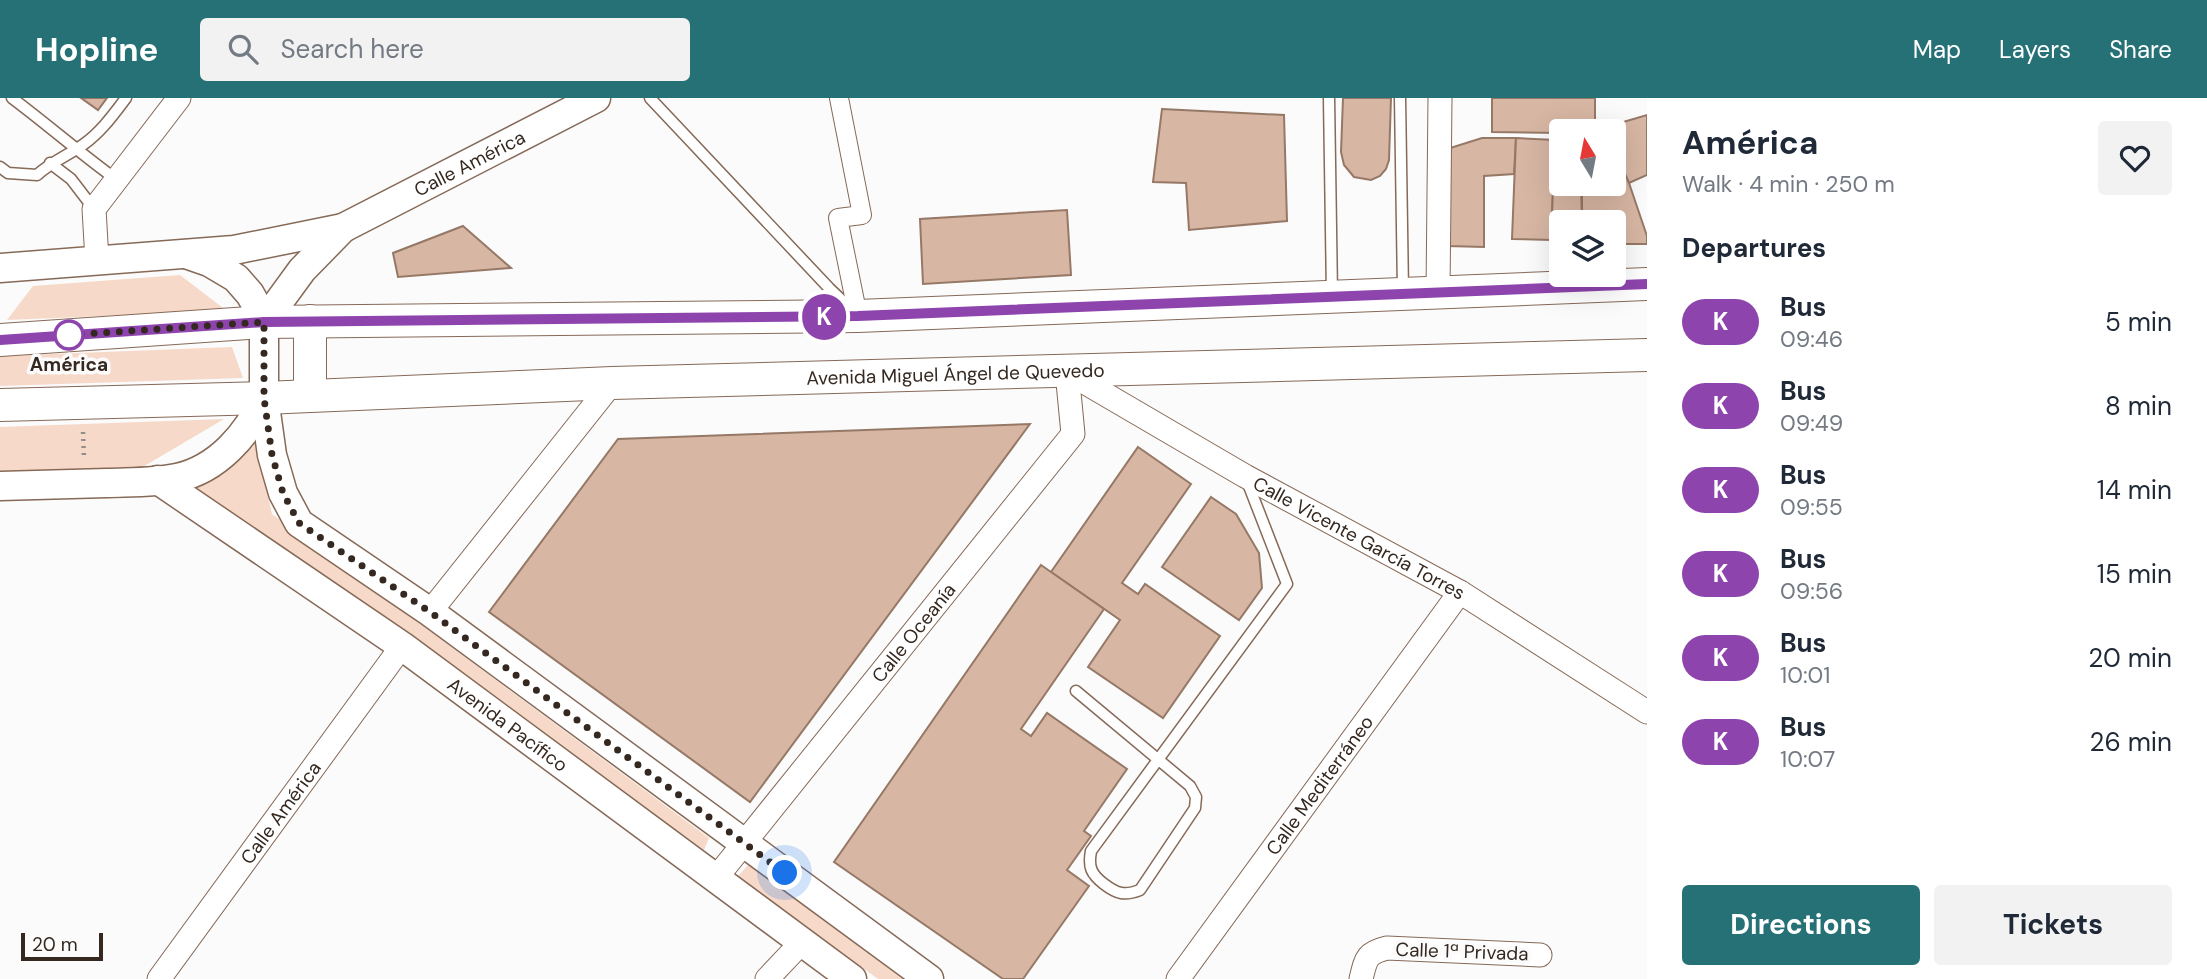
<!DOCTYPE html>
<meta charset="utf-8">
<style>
body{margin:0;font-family:"DM Sans",sans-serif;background:#f2f2f3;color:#1f2937;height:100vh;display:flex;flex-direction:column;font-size:26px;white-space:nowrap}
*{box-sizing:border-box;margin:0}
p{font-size:23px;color:#747a83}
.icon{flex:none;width:38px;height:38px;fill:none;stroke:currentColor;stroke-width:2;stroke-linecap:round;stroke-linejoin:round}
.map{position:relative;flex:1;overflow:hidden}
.side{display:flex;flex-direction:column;background:#fff;width:560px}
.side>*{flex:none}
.badge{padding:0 14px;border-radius:23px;font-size:24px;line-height:46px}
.needle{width:46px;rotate:350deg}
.controls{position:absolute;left:1549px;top:21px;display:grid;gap:14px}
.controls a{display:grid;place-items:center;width:77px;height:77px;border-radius:7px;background:#fff;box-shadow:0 7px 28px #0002;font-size:35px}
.scale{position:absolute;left:21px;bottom:18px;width:82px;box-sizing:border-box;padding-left:7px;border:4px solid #342820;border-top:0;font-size:19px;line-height:24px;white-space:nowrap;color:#342820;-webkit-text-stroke:5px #fbfbfb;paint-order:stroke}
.you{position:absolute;width:35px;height:35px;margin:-18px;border:5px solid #fff;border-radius:50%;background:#1a73e8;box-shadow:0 0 0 10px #1a73e833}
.map>.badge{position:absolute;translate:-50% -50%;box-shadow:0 0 0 4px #fff}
h2{padding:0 35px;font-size:26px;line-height:63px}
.round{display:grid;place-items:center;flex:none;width:74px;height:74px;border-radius:7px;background:#f2f2f3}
.summary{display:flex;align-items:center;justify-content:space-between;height:119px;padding:0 35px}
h1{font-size:33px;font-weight:700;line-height:52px}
.button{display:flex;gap:14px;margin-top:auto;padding:14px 35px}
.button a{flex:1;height:80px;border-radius:7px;background:#267176;color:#fff;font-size:28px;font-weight:700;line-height:80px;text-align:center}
.button a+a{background:#f2f2f3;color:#1f2937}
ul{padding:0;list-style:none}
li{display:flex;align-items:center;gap:21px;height:84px;padding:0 35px}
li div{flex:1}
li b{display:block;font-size:26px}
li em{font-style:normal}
li .badge{min-width:77px;font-weight:700;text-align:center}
header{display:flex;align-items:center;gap:42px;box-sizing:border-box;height:98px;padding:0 35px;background:#267176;color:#fff}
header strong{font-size:33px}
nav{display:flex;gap:38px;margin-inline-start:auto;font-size:24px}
.search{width:490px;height:63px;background:#f2f2f3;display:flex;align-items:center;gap:18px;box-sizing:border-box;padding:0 24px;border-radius:7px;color:#747a83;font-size:26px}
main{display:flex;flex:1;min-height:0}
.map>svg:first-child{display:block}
.green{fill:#f6d9c8}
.building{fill:#d7b6a3;stroke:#967866;stroke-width:2}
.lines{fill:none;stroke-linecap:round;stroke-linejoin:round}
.service-casing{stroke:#866957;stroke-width:13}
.pedestrian-casing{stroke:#866957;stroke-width:20}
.minor-casing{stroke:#866957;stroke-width:25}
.tertiary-casing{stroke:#866957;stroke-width:31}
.secondary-casing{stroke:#866957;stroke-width:34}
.path{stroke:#938d89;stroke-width:4.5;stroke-dasharray:2 5;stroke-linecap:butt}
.service{stroke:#fff;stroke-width:10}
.pedestrian{stroke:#fff;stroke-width:18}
.minor{stroke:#fff;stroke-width:23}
.tertiary{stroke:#fff;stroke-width:28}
.secondary{stroke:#fff;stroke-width:32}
.line-casing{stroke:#fff;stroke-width:16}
.line{stroke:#8e44ad;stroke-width:10}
.walk{stroke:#342820;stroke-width:7;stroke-dasharray:0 12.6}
.stop-dot{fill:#fff;stroke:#8e44ad;stroke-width:3.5}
.labels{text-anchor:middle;stroke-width:7;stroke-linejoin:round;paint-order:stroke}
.street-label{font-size:19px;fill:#342820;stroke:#fbfbfb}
.stop-label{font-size:19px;font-weight:bold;fill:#342820;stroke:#fbfbfb}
</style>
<header>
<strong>Hopline</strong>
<div class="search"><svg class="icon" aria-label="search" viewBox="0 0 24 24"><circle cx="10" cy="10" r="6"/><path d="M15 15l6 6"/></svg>Search here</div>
<nav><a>Map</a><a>Layers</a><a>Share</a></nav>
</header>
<main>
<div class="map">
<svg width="1647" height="881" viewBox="0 0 1647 881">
<rect width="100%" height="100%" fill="#fbfbfb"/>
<!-- green -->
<g class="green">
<polygon points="180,177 227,213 7,222 33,188"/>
<polygon points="232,249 243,280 0,288 0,258"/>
<polygon points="224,321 141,370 0,375 0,329"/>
<polygon points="256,343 272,416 709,740 704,752 192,388"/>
<polygon points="749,766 903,881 878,881 738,778"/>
</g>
<!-- building -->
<g class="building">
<polygon points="81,0 107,0 98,12"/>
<polygon points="1343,0 1391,0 1389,62 1386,71 1380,78 1371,82 1354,79 1344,67 1341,54"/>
<polygon points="1492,0 1595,0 1595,33 1561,33 1561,35 1492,34"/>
<polygon points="1162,11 1284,17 1287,123 1189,132 1186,85 1153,84"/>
<polygon points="1647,17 1647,77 1629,85 1614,52 1614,33 1604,33 1603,30"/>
<polygon points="1482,40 1516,40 1514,76 1484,78 1484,149 1447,148 1447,51"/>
<polygon points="1516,40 1555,42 1551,142 1512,141"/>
<polygon points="1555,42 1561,43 1561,86 1581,86 1582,124 1561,124 1561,144 1551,142"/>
<polygon points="1614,52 1629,85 1647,138 1647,146 1614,146 1614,124 1582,124 1582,86 1614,86"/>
<polygon points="1067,112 1071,177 923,186 920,121"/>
<polygon points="463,128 511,170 398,179 393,155"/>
<polygon points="1030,326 750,704 489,514 618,341"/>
<polygon points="1138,349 1191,386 1122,485 1138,496 1145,486 1220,538 1163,620 1088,569 1120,522 1051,474"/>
<polygon points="1211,399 1236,416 1259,455 1262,490 1239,522 1162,469"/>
<polygon points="1041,467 1104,511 1021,631 1031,638 1047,615 1127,671 1084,733 1091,738 1067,772 1089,788 1023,881 1003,881 834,764"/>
</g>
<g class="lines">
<!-- service casing -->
<g class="service-casing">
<g id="service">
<path d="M12 0C48 27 81 56 117 82"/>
<polyline points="650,0 829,190 851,211"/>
<polyline points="1329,0 1332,197"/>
<polyline points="1400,0 1403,193"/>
<polyline points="50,65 71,81 94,111"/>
<path d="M0 69 8 75 37 77C51 64 69 57 84 46 101 34 113 17 126 0"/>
<path d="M1076 593 1190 688 1196 699 1195 710 1140 792C1125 798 1117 796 1104 786 1091 776 1088 769 1091 753L1287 486 1247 383"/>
</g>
</g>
<!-- pedestrian casing -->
<g class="pedestrian-casing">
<polyline id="pedestrian" points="839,0 862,117 838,120 858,218"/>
</g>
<!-- minor casing -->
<g class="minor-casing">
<g id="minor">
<polyline points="97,162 94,111 179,0"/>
<polyline points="1438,194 1440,0"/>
<path id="s1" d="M1067 274 1245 378 1460 494 1647 614"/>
<polyline points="430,514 612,285"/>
<path id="s2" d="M716 780 1073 336 1067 274"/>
<path id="s3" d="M159 881 402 548"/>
<polyline points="767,881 802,844"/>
<path id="s4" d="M1178 881 1460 494"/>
<path d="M1361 881C1366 861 1366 855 1387 850L1540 857"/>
</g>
</g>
<!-- tertiary casing -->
<g class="tertiary-casing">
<g id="tertiary">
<polyline points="186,156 209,164 236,180 250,196 259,212 264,224 264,300 272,357 283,395 299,425 430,514 929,881"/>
<path id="s5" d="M0 170 234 152 343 130 596 0"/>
<polyline points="264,224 302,172 343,130"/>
<path id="s6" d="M158 382 402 548 852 881"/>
<path d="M0 388C36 387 72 386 107 385 130 384 154 385 177 380 218 371 248 336 264 300"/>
</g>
</g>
<!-- secondary casing -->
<g class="secondary-casing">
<g id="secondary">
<polyline points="0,242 264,224 858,218 1647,186"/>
<polyline points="310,297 310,223"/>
<path id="s7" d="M0 307 264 300 612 285 1647 257"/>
</g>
</g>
<!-- path -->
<polyline class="path" points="83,334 84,360"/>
<!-- service -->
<use href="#service" class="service"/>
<!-- pedestrian -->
<use href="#pedestrian" class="pedestrian"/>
<!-- minor -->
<use href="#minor" class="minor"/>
<!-- tertiary -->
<use href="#tertiary" class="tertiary"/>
<!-- secondary -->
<use href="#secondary" class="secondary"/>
</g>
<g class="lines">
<!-- line casing -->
<g class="line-casing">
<polyline id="line" points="0,242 264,224 858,218 1647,186"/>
</g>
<!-- line -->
<use href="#line" class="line"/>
<!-- walk -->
<polyline class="walk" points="69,237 264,224 264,300 272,357 283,395 299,425 430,514 785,775"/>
</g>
<!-- markers -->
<circle class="stop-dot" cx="69" cy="237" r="14"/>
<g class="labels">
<!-- street labels -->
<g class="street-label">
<text dy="7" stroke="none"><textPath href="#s5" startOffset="488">Calle América</textPath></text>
<text dy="7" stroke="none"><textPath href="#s7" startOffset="956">Avenida Miguel Ángel de Quevedo</textPath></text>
<text dy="7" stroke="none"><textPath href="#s1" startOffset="336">Calle Vicente García Torres</textPath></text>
<text dy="7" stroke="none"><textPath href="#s2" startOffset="315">Calle Oceanía</textPath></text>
<text dy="7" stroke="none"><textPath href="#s6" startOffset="427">Avenida Pacífico</textPath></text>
<text dy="7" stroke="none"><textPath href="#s4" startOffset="240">Calle Mediterráneo</textPath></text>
<text dy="7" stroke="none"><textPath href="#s3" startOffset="206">Calle América</textPath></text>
<text transform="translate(1462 853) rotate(2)" y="7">Calle 1ª Privada</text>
</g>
<!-- stop labels -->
<g class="stop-label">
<text x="69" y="273">América</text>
</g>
</g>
</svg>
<div class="controls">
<a><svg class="needle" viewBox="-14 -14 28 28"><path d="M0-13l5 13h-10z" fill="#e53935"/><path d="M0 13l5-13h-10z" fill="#747a83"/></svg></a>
<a><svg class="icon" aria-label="layers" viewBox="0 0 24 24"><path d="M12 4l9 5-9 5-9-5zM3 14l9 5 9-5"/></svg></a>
</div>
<div class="scale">20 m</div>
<div class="you" style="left:785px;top:775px"></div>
<b class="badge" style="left:824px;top:219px;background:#8e44ad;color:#fff">K</b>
</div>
<section class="side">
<div class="summary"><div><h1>América</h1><p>Walk · 4 min · 250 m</p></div><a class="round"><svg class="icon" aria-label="heart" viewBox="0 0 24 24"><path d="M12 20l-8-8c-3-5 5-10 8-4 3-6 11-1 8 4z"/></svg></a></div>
<h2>Departures</h2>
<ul>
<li><span class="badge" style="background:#8e44ad;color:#fff">K</span><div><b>Bus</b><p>09:46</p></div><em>5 min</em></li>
<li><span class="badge" style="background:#8e44ad;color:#fff">K</span><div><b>Bus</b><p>09:49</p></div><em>8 min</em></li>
<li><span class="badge" style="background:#8e44ad;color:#fff">K</span><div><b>Bus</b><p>09:55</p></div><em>14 min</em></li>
<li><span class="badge" style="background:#8e44ad;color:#fff">K</span><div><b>Bus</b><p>09:56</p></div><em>15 min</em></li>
<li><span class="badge" style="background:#8e44ad;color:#fff">K</span><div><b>Bus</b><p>10:01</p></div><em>20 min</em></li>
<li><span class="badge" style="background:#8e44ad;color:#fff">K</span><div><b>Bus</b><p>10:07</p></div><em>26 min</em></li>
</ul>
<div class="button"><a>Directions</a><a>Tickets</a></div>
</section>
</main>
